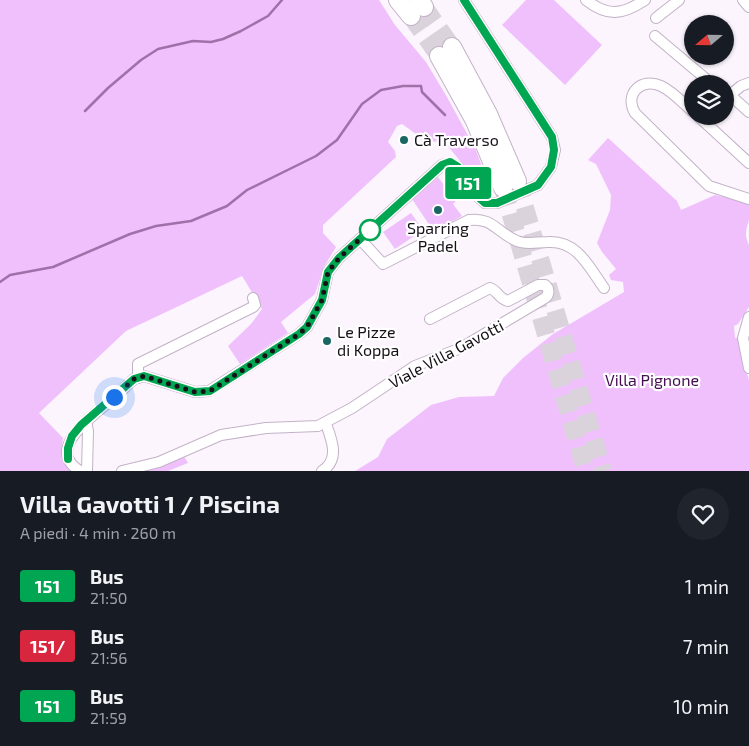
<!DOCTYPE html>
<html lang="it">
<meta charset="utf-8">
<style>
body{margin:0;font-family:"Exo 2",sans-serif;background:#20242c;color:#f1f3f6;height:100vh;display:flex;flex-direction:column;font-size:19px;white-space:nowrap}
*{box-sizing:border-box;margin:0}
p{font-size:16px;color:#9ea1a6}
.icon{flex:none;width:28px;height:28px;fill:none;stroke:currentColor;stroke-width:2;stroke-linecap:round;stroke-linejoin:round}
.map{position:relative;height:471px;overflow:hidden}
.panel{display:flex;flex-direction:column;background:#171b24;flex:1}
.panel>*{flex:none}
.badge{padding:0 10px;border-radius:4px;font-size:18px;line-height:32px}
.needle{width:32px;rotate:250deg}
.buttons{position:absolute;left:684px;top:15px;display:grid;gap:10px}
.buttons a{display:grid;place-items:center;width:50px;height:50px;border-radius:50%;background:#171b24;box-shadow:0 1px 4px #0004;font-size:25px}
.you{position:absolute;width:25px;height:25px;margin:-12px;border:4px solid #fff;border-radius:50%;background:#1a73e8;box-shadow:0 0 0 8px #1a73e833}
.map>.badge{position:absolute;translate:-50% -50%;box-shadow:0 0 0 2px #fff}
.round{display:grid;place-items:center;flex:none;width:52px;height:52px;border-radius:26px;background:#20242c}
.summary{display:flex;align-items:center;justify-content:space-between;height:85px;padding:0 20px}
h1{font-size:24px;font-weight:700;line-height:38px}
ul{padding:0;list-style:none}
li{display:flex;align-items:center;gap:15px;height:60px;padding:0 20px}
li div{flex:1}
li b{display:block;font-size:19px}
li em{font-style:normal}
li .badge{min-width:55px;font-weight:700;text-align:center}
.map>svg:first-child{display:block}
.green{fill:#f0c0fd}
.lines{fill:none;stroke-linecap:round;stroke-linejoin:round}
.stream{stroke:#9e71a9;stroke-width:2.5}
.highway-tunnel{stroke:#dad3db;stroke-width:18;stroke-dasharray:18 9;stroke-linecap:butt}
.street-casing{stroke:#c3b2c7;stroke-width:12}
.highway-casing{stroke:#c3b2c7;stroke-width:20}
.street{stroke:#fff;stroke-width:10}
.highway{stroke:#fff;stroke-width:18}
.line-casing{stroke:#fff;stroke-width:11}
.line{stroke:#00a651;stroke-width:8}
.walk{stroke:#161017;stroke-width:5;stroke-dasharray:0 9}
.poi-dot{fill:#196662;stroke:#fff;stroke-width:2}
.stop-dot{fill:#fff;stroke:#00a651;stroke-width:2.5}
.labels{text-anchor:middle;stroke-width:4.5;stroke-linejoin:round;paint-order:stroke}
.poi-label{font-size:16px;fill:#161017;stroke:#fff;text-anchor:start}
.street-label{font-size:16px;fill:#161017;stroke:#fff}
.park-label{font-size:16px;fill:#460d53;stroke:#fff}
</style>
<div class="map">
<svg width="749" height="471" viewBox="0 0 749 471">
<rect width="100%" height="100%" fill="#fcf5fe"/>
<!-- green -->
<g class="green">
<path d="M0 0H379L395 25 426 62 447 97 476 150 492 195 487 194 447 145 442 142 426 141 402 124 397 126 388 142 395 151 396 157 323 225V233L336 247 324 267 315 294 281 322 288 333 240 364 228 346 251 324 262 309 242 276 126 331 39 413 63 438C61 451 63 462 71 471H0Z"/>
<polygon points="526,0 554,0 602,45 565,85 502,25"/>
<path d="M608 138 677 201 681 210 715 195 749 203C749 208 749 215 749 220 746 230 744 235 749 245V307L738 324 734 326 735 338 747 337 749 354 742 358 749 380V471H355L378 457 387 439 431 405 459 397 494 396 503 378 523 358 553 334 624 292 623 282 611 280 609 275 616 269 602 252 597 243 610 210 611 195 596 164 588 160Z"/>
<polygon points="438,177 456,201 453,204 462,216 434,232 412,199"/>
<polygon points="411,213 423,230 395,249 383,232"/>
<polygon points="184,456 188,463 168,471 140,471"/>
</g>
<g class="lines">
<!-- stream -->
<g class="stream">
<polyline points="85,111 108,88 141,60 158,49 193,41 211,42 223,39 241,31 268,16 282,0"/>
<polyline points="0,282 10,275 53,267 130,234 156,226 191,221 227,206 247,190 316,156 337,140 362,104 381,90 403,86 421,86 422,92 445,115"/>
</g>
<!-- highway-tunnel -->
<g class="highway-tunnel">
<polyline points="424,7 452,47"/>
<polyline points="411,16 439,56"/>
<polyline points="517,181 603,471"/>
<polyline points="503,188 586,471"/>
</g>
<!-- street casing -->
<g class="street-casing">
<g id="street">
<path d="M586 0C608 17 622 15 645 0"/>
<polyline points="743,0 749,7"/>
<polyline points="656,18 679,0"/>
<polyline points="655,36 712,84"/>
<polyline points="749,83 741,86 730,95 749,112"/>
<path d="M692 111C683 103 672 91 661 86 641 77 624 94 635 113L709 186 749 199"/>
<polyline points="698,116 749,163"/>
<path d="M360 239 383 264 469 220C493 217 497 233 517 241 526 245 537 242 548 242 577 240 589 267 604 288"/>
<polyline points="749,317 743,338 749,368"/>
<polyline points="138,378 138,364 253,307 255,305 253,298"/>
<polyline points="86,421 88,431 87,471"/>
<path d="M80 471C46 450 88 420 105 405 115 397 124 388 134 379L144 376 195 392 209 391 299 334 307 327 322 300 328 272 339 258 442 165 450 163 458 167 476 195 485 203H497L538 185 551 167 555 150 552 137 464 0"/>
<path d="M122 471 159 462 221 435 266 428 318 426 352 408 415 366 461 348 545 298C549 295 550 289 545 285H538L508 301C499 299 498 291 490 288L430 319"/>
<path d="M322 471C340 460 332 440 326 424"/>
</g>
</g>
<!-- highway casing -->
<g class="highway-casing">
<g id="highway">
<polyline points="398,0 411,16"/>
<polyline points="419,0 424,7"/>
<polyline points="452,47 488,114 517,181"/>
<polyline points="439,56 475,121 503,188"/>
</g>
</g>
<!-- street -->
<use href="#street" class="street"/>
<!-- highway -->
<use href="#highway" class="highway"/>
</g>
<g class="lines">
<!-- line casing -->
<g class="line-casing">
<polyline id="line" points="68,459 68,448 72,436 81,425 134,379 144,376 195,392 210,391 299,334 307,327 322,300 328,272 339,258 442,165 450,162 458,167 476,195 485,203 497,203 538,185 551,167 554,150 552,137 464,0"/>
</g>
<!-- line -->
<use href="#line" class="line"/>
<!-- walk -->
<polyline class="walk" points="114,397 134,379 144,376 195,392 210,391 299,334 307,327 322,300 328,272 339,258 370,230"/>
</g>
<!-- markers -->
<g class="poi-dot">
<circle cx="404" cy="140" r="5"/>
<circle cx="438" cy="210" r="5"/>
<circle cx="327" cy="341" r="5"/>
</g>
<circle class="stop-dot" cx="370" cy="230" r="10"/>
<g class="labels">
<!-- poi labels -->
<g class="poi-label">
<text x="414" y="146">Cà Traverso</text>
<text x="438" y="234" text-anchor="middle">Sparring<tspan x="438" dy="18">Padel</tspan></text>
<text x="337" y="338">Le Pizze<tspan x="337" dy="18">di Koppa</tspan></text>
</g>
<!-- street labels -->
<g class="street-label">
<text transform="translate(446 354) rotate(-28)" y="6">Viale Villa Gavotti</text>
</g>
<!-- park labels -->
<g class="park-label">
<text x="652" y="386">Villa Pignone</text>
</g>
</g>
</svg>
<div class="buttons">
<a><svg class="needle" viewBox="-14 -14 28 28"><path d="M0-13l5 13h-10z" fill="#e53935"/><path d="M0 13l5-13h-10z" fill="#9ea1a6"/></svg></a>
<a><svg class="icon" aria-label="layers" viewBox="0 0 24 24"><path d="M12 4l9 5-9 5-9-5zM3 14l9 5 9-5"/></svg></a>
</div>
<div class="you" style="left:114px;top:397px"></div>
<b class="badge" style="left:468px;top:183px;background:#00a651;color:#fff">151</b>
</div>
<section class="panel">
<div class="summary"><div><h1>Villa Gavotti 1 / Piscina</h1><p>A piedi · 4 min · 260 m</p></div><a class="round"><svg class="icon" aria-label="heart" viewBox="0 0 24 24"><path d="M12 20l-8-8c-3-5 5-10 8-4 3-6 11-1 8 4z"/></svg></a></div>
<ul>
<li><span class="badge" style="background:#00a651;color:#fff">151</span><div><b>Bus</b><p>21:50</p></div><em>1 min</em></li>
<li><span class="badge" style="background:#d7263d;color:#fff">151/</span><div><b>Bus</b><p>21:56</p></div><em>7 min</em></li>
<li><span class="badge" style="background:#00a651;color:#fff">151</span><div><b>Bus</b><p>21:59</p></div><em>10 min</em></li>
</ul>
</section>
